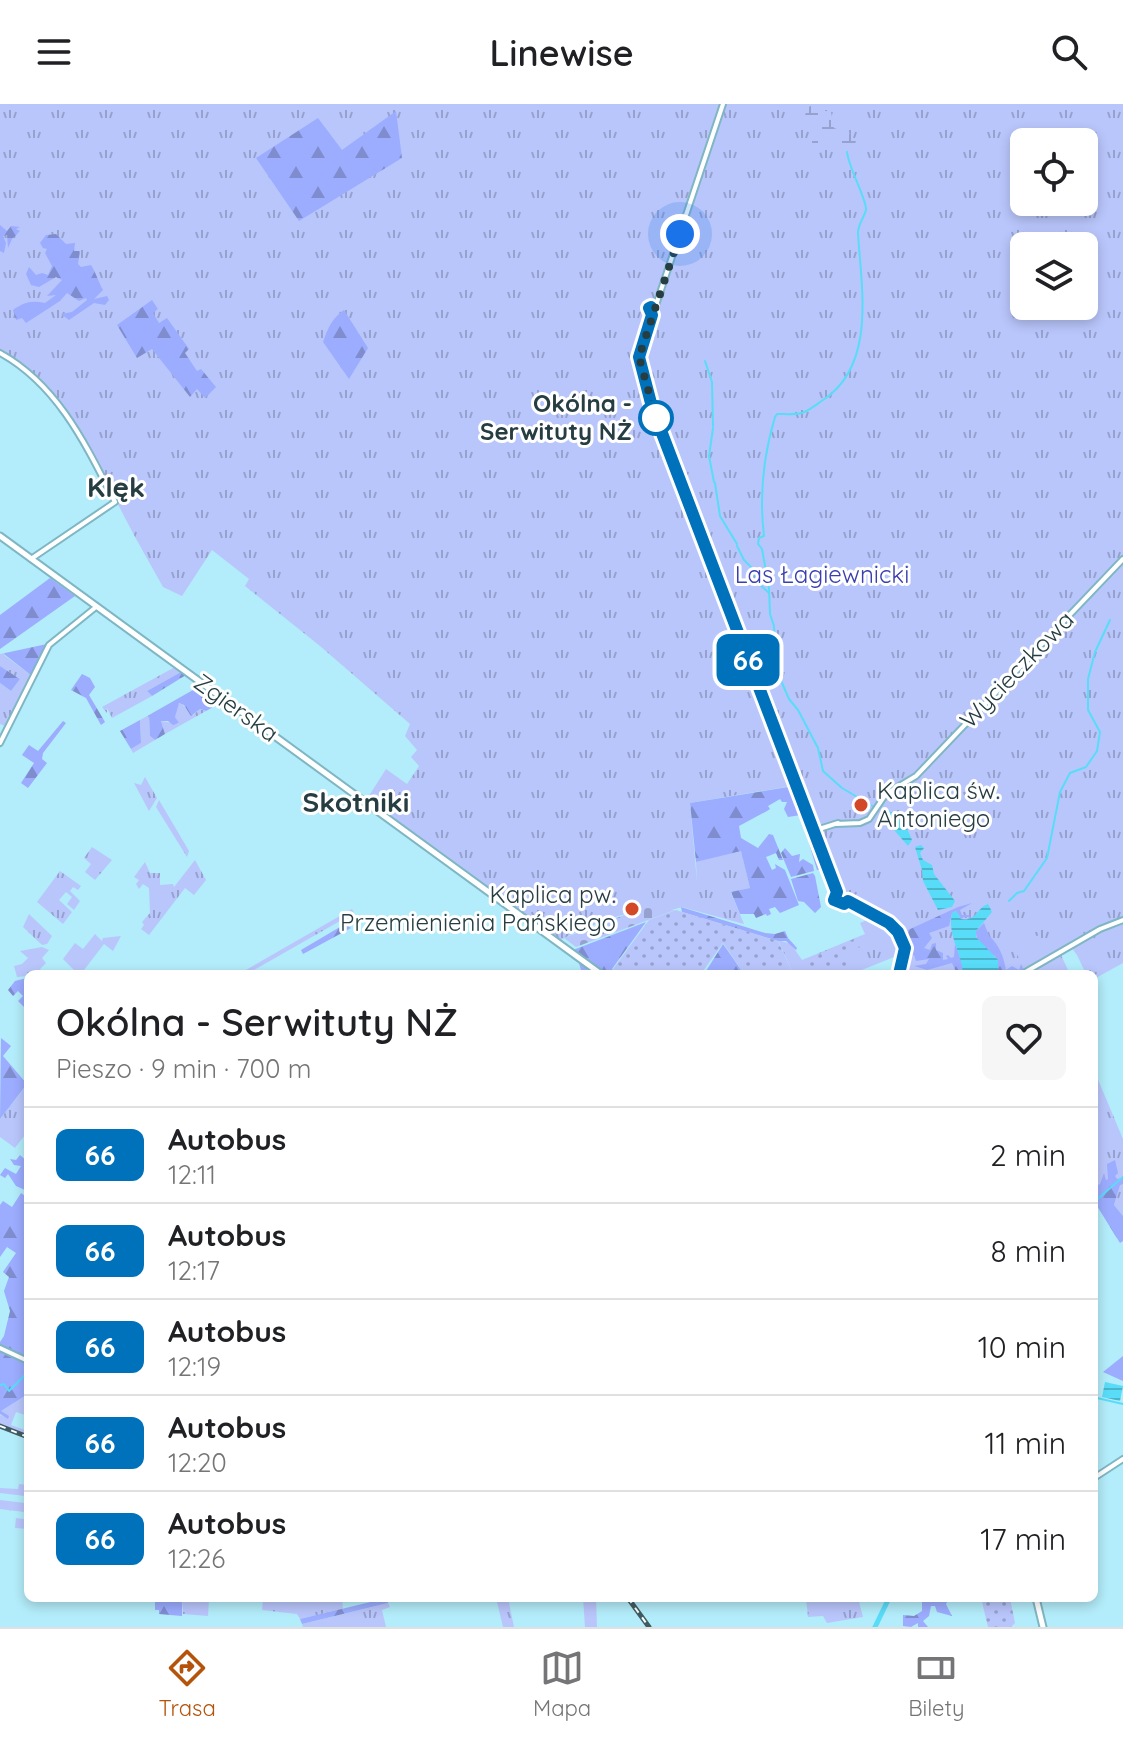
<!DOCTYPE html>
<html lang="pl">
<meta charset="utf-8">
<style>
body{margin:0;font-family:Quicksand,sans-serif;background:#f6f6f6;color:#202124;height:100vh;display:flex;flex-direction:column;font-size:30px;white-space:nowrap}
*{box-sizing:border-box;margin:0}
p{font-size:26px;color:#757577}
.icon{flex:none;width:44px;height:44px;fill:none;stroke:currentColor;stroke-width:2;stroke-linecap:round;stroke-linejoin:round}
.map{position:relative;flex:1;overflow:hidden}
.panel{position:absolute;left:24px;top:866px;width:1074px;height:632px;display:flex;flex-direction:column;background:#fff;border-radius:12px;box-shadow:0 4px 12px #0003}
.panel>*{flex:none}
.badge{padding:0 16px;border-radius:12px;font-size:28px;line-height:52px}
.fabs{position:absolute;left:1010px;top:24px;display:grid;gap:16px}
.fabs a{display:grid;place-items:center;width:88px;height:88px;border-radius:12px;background:#fff;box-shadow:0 4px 12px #0003;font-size:40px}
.you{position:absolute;width:40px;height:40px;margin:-20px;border:6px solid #fff;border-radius:50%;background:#1a73e8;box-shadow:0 0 0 12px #1a73e833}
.map>.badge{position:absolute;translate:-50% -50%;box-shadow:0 0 0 4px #fff}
.round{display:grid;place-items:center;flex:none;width:84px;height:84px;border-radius:12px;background:#f6f6f6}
.head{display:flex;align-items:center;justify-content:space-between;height:136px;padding:0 32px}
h1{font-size:38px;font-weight:600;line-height:60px}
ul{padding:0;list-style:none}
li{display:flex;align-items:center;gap:24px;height:96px;padding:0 32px;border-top:2px solid #e0e0e0}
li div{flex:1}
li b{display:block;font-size:30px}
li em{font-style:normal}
li .badge{min-width:88px;font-weight:700;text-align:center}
header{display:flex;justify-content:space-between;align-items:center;height:104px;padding:0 32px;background:#fff;font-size:36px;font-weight:600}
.dock{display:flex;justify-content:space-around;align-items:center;height:112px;border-top:2px solid #e0e0e0;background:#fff;font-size:22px;color:#757577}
.dock a{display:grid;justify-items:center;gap:4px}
.dock .current{color:#b45309}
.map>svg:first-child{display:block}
.grass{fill:url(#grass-tufts);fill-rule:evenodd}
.forest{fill:url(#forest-firs)}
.wetland{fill:url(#wetland-marsh)}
.cemetery{fill:url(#cemetery-stones)}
.garden{fill:url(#garden-dots)}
.pitch{fill:#b9c6fb}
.water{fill:url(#water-rules)}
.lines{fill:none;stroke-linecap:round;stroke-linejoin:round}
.stream{stroke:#59dcf8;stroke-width:2}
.river{stroke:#59dcf8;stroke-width:5}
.tertiary-casing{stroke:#7fb6c3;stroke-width:8}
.secondary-casing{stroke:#7fb6c3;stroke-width:9}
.tertiary{stroke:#fff;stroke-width:4}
.secondary{stroke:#fff;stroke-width:5}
.rail-casing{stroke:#3f5c62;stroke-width:5}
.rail{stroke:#fff;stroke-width:2;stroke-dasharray:6;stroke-linecap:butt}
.line-casing{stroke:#fff;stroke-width:18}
.line{stroke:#0072bc;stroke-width:12}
.walk{stroke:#263d42;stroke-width:8;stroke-dasharray:0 14.4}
.stop-dot{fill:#fff;stroke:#0072bc;stroke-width:4}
.poi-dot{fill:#d34928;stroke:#fff;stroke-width:3}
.labels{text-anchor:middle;stroke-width:6;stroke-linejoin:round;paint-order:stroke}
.stop-label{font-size:24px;font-weight:bold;fill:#263d42;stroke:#fff;text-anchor:end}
.park-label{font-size:24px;fill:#393eb1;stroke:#fff}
.street-label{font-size:24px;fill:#263d42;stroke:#fff}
.poi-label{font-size:24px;fill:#263d42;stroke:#fff;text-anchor:start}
.quarter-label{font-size:28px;font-weight:bold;fill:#263d42;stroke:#fff}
</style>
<header><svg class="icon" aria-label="menu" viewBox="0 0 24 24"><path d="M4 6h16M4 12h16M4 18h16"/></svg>Linewise<svg class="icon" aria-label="search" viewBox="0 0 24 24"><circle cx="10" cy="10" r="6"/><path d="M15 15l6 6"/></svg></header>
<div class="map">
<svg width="1123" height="1523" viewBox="0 0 1123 1523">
<defs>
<pattern id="grass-tufts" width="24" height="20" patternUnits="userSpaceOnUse" patternTransform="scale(2)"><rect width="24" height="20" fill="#b9c6fb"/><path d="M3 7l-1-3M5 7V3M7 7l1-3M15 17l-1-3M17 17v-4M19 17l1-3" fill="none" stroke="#96a2cd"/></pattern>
<pattern id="forest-firs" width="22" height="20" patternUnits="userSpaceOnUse" patternTransform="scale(2)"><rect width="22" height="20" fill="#9cacfe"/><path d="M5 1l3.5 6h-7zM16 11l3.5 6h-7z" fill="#7f8dcf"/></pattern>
<pattern id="wetland-marsh" width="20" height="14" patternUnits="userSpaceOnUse" patternTransform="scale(2)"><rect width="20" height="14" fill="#b9c6fb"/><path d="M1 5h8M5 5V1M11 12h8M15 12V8" fill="none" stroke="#96a2cd"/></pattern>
<pattern id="cemetery-stones" width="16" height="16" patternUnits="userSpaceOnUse" patternTransform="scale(2)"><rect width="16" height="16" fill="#b9c6fb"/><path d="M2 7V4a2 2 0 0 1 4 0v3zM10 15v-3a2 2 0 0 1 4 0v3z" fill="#96a2cd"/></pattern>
<pattern id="garden-dots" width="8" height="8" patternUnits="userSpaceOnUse" patternTransform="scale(2)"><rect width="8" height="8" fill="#b9c6fb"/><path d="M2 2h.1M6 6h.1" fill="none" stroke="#96a2cd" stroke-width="1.8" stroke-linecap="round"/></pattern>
<pattern id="water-rules" width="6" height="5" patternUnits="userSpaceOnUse" patternTransform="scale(2)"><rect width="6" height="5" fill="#59dcf8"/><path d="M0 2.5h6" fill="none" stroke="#49b4ca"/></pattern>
</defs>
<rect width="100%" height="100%" fill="#b3ecfa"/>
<!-- grass -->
<g class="grass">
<path d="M0 0H1123V859L1094 875V870H1086L1077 851 1071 843 1060 849 1070 870H898L904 849 852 870H793L778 836 791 840 802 856 865 830 860 819 867 816 862 811 869 810 887 820 890 818 838 789 797 681 690 699 697 778 696 758 741 746 750 784 731 789 744 820 682 803C667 809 647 805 630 809 614 812 571 829 558 838L377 706V703L367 695 386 665 407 680 419 662 411 653 417 646 405 632 410 620 320 542 245 482 249 475 212 446 182 492 163 483C150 459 136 436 124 412 93 352 64 280 0 247ZM1024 38H1084V98H1024ZM1024 142H1084V202H1024Z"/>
<polygon points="5,549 4,551 32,572 7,623 0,620 0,579 11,587 20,575 0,562 0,550"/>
<polygon points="175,563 181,568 147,587 152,592 112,614 107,604 107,609 102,603"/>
<polygon points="181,599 193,611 200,605 206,607 165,630 161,617 179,620 175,613 177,601"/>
<polygon points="149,611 150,632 155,636 133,649 131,645 141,639 140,616"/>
<polygon points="145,673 157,694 149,707 134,679 141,681"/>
<polygon points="159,696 189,747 187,753 156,703"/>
<polygon points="92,743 112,756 95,776 85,768 91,760 84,754"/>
<polygon points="195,756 206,776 194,791 185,784 149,831 141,825 144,821 142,818 150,809 149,784 143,780 139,785 136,780 139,776 134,773 145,758 150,769 160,769 160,781 173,780 174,783"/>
<polygon points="60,767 81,782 78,786 73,783 70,787 80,797 74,806 67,800 72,793 66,788 59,796 72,808 63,820 37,798"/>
<polygon points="352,805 354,809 247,870 239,870"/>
<polygon points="29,810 52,832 47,840 42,841 23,823"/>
<polygon points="95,830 102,837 103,834 121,832 113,847 104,840 81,870 78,870 63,855 75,839 83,845"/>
<polygon points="42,843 49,846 42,854 46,859 40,865 45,870 17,873 14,862 22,860 28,854 20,847"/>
<polygon points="1094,966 1123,1035 1123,1112 1114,1101 1118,1087 1094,1100"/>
<polygon points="28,979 28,1027 15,1044 0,1033 0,1015"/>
<polygon points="28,1290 28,1312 16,1308 11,1321 28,1327 28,1332 0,1320 0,1311 8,1314 1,1307"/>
<polygon points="19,1380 28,1381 28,1425 15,1424 16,1414 24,1415 24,1408 0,1405 0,1396 25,1399 25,1392 0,1389 0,1384 18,1385"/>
<polygon points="182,1494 209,1494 208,1512 183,1510"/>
<polygon points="263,1494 290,1495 292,1498 309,1494 342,1494 343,1505 300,1515 297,1510 262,1506"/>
<polygon points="496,1494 508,1494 514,1523 503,1523"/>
<polygon points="583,1494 596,1494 597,1523 585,1523"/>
<polygon points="806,1494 858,1494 863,1513 827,1519 823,1512 808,1513"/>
<polygon points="388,1499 390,1503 382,1506 386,1523 303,1523 302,1520"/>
</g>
<!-- forest -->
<g class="forest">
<polygon points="396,7 402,54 299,117 256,54 318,14 342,46"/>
<polygon points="0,121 7,127 11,122 20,123 16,125 20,127 12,135 8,144 7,131 3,132 6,139 4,149 0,147"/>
<path d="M56 130 66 140 75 139 74 147H80L78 160 81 163 91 161C96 169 99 179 103 186L94 195 107 192 109 196 105 201 94 199 69 216 61 210 72 208 87 196 86 194 79 197 67 189 60 197 26 219 22 214 16 216 13 206C24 198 31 196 45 199L56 191 47 192 62 176 56 173 39 183 31 181 26 170 29 163 36 171 42 169 48 171 52 162 45 149 47 145 43 144 40 139 46 131Z"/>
<polygon points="152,196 158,205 153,209 159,219 167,214 189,245 185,249 197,267 201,265 216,283 205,294 197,285 190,293 152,245 137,254 117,221"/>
<path d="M344 206 368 244 349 275 323 238C328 224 332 214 344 206Z"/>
<polygon points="50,474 75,492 0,545 0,511"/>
<polygon points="47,540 32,572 4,550 5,549"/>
<polygon points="0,562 20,575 11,587 0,579"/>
<polygon points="181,568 186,571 152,592 147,587"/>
<polygon points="82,570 90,574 95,583 89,591 105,618 101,621 86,594 71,586"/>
<polygon points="200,582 222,598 206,607 200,605 191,612 184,601 179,599 175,613 179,619 173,621 168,617 161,617 165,630 155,636 150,632 149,611"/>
<polygon points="140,616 141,639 131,645 120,627"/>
<polygon points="63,617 66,619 43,649 42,655 47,659 28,684 21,679 34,659 22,651 29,641 38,647"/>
<polygon points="794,682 804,708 801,711 788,713 784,705 787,698 782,698 780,695 768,702 770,705 767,707 739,722 741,734 758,744 769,730 773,731 783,756 779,756 776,749 766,753 772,766 776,764 775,760 785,766 799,801 780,809 775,803 769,805 771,810 767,812 766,810 756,814 754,810 740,810 731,788 750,784 741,747 696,758 690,699"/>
<polygon points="805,712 826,768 823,769 822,765 817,766 802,716"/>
<polygon points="785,744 792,752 800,750 799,758 803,755 813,761 814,767 791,773 781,749"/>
<polygon points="813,769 815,772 821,803 815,809 804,798 798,797 791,775"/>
<polygon points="972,799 960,806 962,811 969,811 971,815 967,816 969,813 964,813 961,815 956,807 952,809 949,822 929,829 932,834 924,844 930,846 932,840 936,839 936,846 943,849 943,856 948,855 946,852 948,851 951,854 954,853 955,840 963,861 963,870 957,870 952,859 927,866 914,862 926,860 929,855 916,857 914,851 911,852 908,826 958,803"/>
<polygon points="681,803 765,829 775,830 785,827 788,834 797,844 796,846 786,837 778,837 682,808"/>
<polygon points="646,818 612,865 618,870 594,870 587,864 587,870 582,870 579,859 573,855 573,846"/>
<path d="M984 819 989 832C999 840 1004 854 1006 866L1012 862 1019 866 1021 860 1024 866 1018 870H997L996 853C987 846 976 840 976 827Z"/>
<polygon points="345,820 351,824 303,850 301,846"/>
<polygon points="723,840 744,870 717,870 714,867 706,867"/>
<polygon points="27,874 28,886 26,889 28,907 18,897 23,892 18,887 13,892 8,886 15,877"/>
<polygon points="1,934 11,942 3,952 27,980 0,1015"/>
<polygon points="20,1051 28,1058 27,1084 25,1086 16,1082 8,1070 5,1074 0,1071 5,1064 16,1070 21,1062 14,1061 10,1055 16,1056"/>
<polygon points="1115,1056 1118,1069 1115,1072 1117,1075 1123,1074 1123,1080 1120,1081 1114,1101 1123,1112 1123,1137 1120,1139 1097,1102 1094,1104 1094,1083 1100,1080 1104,1069 1106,1076 1108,1075 1107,1060"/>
<polygon points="21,1089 28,1094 28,1290 1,1307 9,1312 8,1315 0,1310 0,1238 4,1232 10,1207 4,1187 9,1173 3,1168 16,1149 7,1143 0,1153 0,1101 3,1097 12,1103"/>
<polygon points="1123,1252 1123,1277 1103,1268"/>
<polygon points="155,1494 182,1494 182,1512 159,1510 159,1506 155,1506"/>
<polygon points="387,1494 388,1499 302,1520 300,1515"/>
<polygon points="922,1494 949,1494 946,1500 952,1512 937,1508 935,1502 931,1502 929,1512 923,1517 928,1523 918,1523 918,1519 911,1523 903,1522 903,1511 914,1512 922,1507"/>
</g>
<!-- wetland -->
<polygon class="wetland" points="811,0 819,0 820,6 831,8 834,24 849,29 856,37 851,52 830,41 820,49 813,47 811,28 802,16"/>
<!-- cemetery -->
<polygon class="cemetery" points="634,797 675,806 576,843 564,834 627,810 625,799"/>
<!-- garden -->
<g class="garden">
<polygon points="676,806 778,837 793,870 744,870 723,839 701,870 619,870 613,865 649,816"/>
<polygon points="856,834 860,843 842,852 851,868 848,870 814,870 805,856"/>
<polygon points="981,1494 1010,1494 1015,1519 1011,1523 988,1523"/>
</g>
<!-- pitch -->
<polygon class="pitch" points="1027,828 1030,835 1039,831 1047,849 1023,863 1010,836"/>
<!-- water -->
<g class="water">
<polygon points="885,703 906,722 912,736 908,742 881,711"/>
<polygon points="921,741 924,744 920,749 923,756 932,761 934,770 955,797 952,803 938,806 923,777 922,766 915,743"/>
<path d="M988 800 992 808 976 827V833L998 856V869L963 870C962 849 947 831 952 809L956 807 961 815C977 818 976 804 988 800Z"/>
<polygon points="1105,1278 1123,1282 1120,1297 1102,1293"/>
</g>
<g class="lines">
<!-- stream -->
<g class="stream">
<path d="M847 48C849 65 867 96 866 106 864 114 858 120 858 129 861 182 877 261 823 296 817 300 809 307 802 309 795 311 785 310 777 310L775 313C763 353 759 391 764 432L759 434 758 440 762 445 769 484 770 510 774 522 775 548 779 572 789 595 798 606 818 644 823 667 842 684 874 703"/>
<polyline points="705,257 712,278 713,322"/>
<polyline points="713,324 709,352 714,378"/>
<polyline points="715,379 720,412 737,440"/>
<polyline points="737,442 744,456 753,465 759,480 769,489"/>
<polyline points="1009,797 1017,789 1024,787 1047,754 1060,688 1070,669 1086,663 1097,647 1100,628 1088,606 1088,575 1095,548 1110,516"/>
<polyline points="1094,1098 1123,1073"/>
<polyline points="0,1281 4,1280 9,1287 28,1268"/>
<polyline points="1094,1295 1097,1294 1123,1300"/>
</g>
<!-- river -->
<polyline class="river" points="875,1523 889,1494"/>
<!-- tertiary casing -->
<g class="tertiary-casing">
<g id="tertiary">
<path d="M723 0 642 243 640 259 653 308 835 784C851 808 904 810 905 845 906 853 902 862 899 870"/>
<path d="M0 249C58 281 86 341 115 398L31 455"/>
<polyline points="0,639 49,541 96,503"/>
<polyline points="836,720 860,719 869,715 886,690 916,672 1123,455"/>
<polyline points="813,727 838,719"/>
<polyline points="1022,870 1100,825 1123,816"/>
<polyline points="0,1244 28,1257"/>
<polyline points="1094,1374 1123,1355"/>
</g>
</g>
<!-- secondary casing -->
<g class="secondary-casing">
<g id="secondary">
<polyline points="0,432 601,870"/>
<polyline points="1036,1494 1043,1523"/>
</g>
</g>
<!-- tertiary -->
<use href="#tertiary" class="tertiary"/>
<!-- secondary -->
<use href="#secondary" class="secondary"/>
<!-- rail casing -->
<g class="rail-casing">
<g id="rail">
<polyline points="0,1322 28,1333"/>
<polyline points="628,1494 649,1523"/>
</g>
</g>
<!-- rail -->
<use href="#rail" class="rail"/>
</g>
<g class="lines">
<!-- line casing -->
<g class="line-casing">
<polyline id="line" points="651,203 649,204 652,211 639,253 652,303 837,788 834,796 844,800 848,797 889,819 898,828 905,844 899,870"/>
</g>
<!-- line -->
<use href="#line" class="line"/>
<!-- walk -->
<polyline class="walk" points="656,314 639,253 680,130"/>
</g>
<!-- markers -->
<circle class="stop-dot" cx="656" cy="314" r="16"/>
<g class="poi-dot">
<circle cx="861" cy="701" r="8"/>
<circle cx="632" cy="805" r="8"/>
</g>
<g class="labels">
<!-- stop labels -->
<g class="stop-label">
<text x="632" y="308">Okólna -<tspan x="632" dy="28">Serwituty NŻ</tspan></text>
</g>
<!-- park labels -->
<g class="park-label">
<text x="822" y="479">Las Łagiewnicki</text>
</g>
<!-- street labels -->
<g class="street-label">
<text transform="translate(1017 566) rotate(-46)" y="8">Wycieczkowa</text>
<text transform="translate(236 604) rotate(36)" y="8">Zgierska</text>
</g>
<!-- poi labels -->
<g class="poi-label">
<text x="877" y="695">Kaplica św.<tspan x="877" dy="28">Antoniego</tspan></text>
<text x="616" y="799" text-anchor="end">Kaplica pw.<tspan x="616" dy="28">Przemienienia Pańskiego</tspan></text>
</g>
<!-- quarter labels -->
<g class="quarter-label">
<text x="116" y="393">Klęk</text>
<text x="356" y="708">Skotniki</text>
</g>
</g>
</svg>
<div class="fabs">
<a><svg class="icon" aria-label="locate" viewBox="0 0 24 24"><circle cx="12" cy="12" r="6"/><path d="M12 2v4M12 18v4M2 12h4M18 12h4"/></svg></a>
<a><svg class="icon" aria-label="layers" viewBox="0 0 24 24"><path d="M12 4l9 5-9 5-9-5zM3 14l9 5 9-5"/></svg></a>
</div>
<div class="you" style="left:680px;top:130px"></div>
<b class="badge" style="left:748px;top:556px;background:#0072bc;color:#fff">66</b>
<section class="panel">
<div class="head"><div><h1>Okólna - Serwituty NŻ</h1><p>Pieszo · 9 min · 700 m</p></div><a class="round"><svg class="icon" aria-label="heart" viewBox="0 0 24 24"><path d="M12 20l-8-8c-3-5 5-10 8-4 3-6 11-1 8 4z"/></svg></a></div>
<ul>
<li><span class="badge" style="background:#0072bc;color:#fff">66</span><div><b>Autobus</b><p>12:11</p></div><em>2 min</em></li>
<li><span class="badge" style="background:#0072bc;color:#fff">66</span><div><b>Autobus</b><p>12:17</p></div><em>8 min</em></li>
<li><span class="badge" style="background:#0072bc;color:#fff">66</span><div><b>Autobus</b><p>12:19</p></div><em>10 min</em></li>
<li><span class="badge" style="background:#0072bc;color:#fff">66</span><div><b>Autobus</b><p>12:20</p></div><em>11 min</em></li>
<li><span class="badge" style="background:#0072bc;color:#fff">66</span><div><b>Autobus</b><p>12:26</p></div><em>17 min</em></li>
</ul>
</section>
</div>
<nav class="dock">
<a class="current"><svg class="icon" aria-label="directions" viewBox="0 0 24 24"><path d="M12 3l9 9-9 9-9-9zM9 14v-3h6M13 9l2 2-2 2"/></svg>Trasa</a>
<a><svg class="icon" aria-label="map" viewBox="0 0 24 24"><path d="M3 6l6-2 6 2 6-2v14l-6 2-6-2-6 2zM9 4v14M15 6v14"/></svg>Mapa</a>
<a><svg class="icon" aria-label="tickets" viewBox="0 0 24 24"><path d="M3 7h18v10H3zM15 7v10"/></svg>Bilety</a>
</nav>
